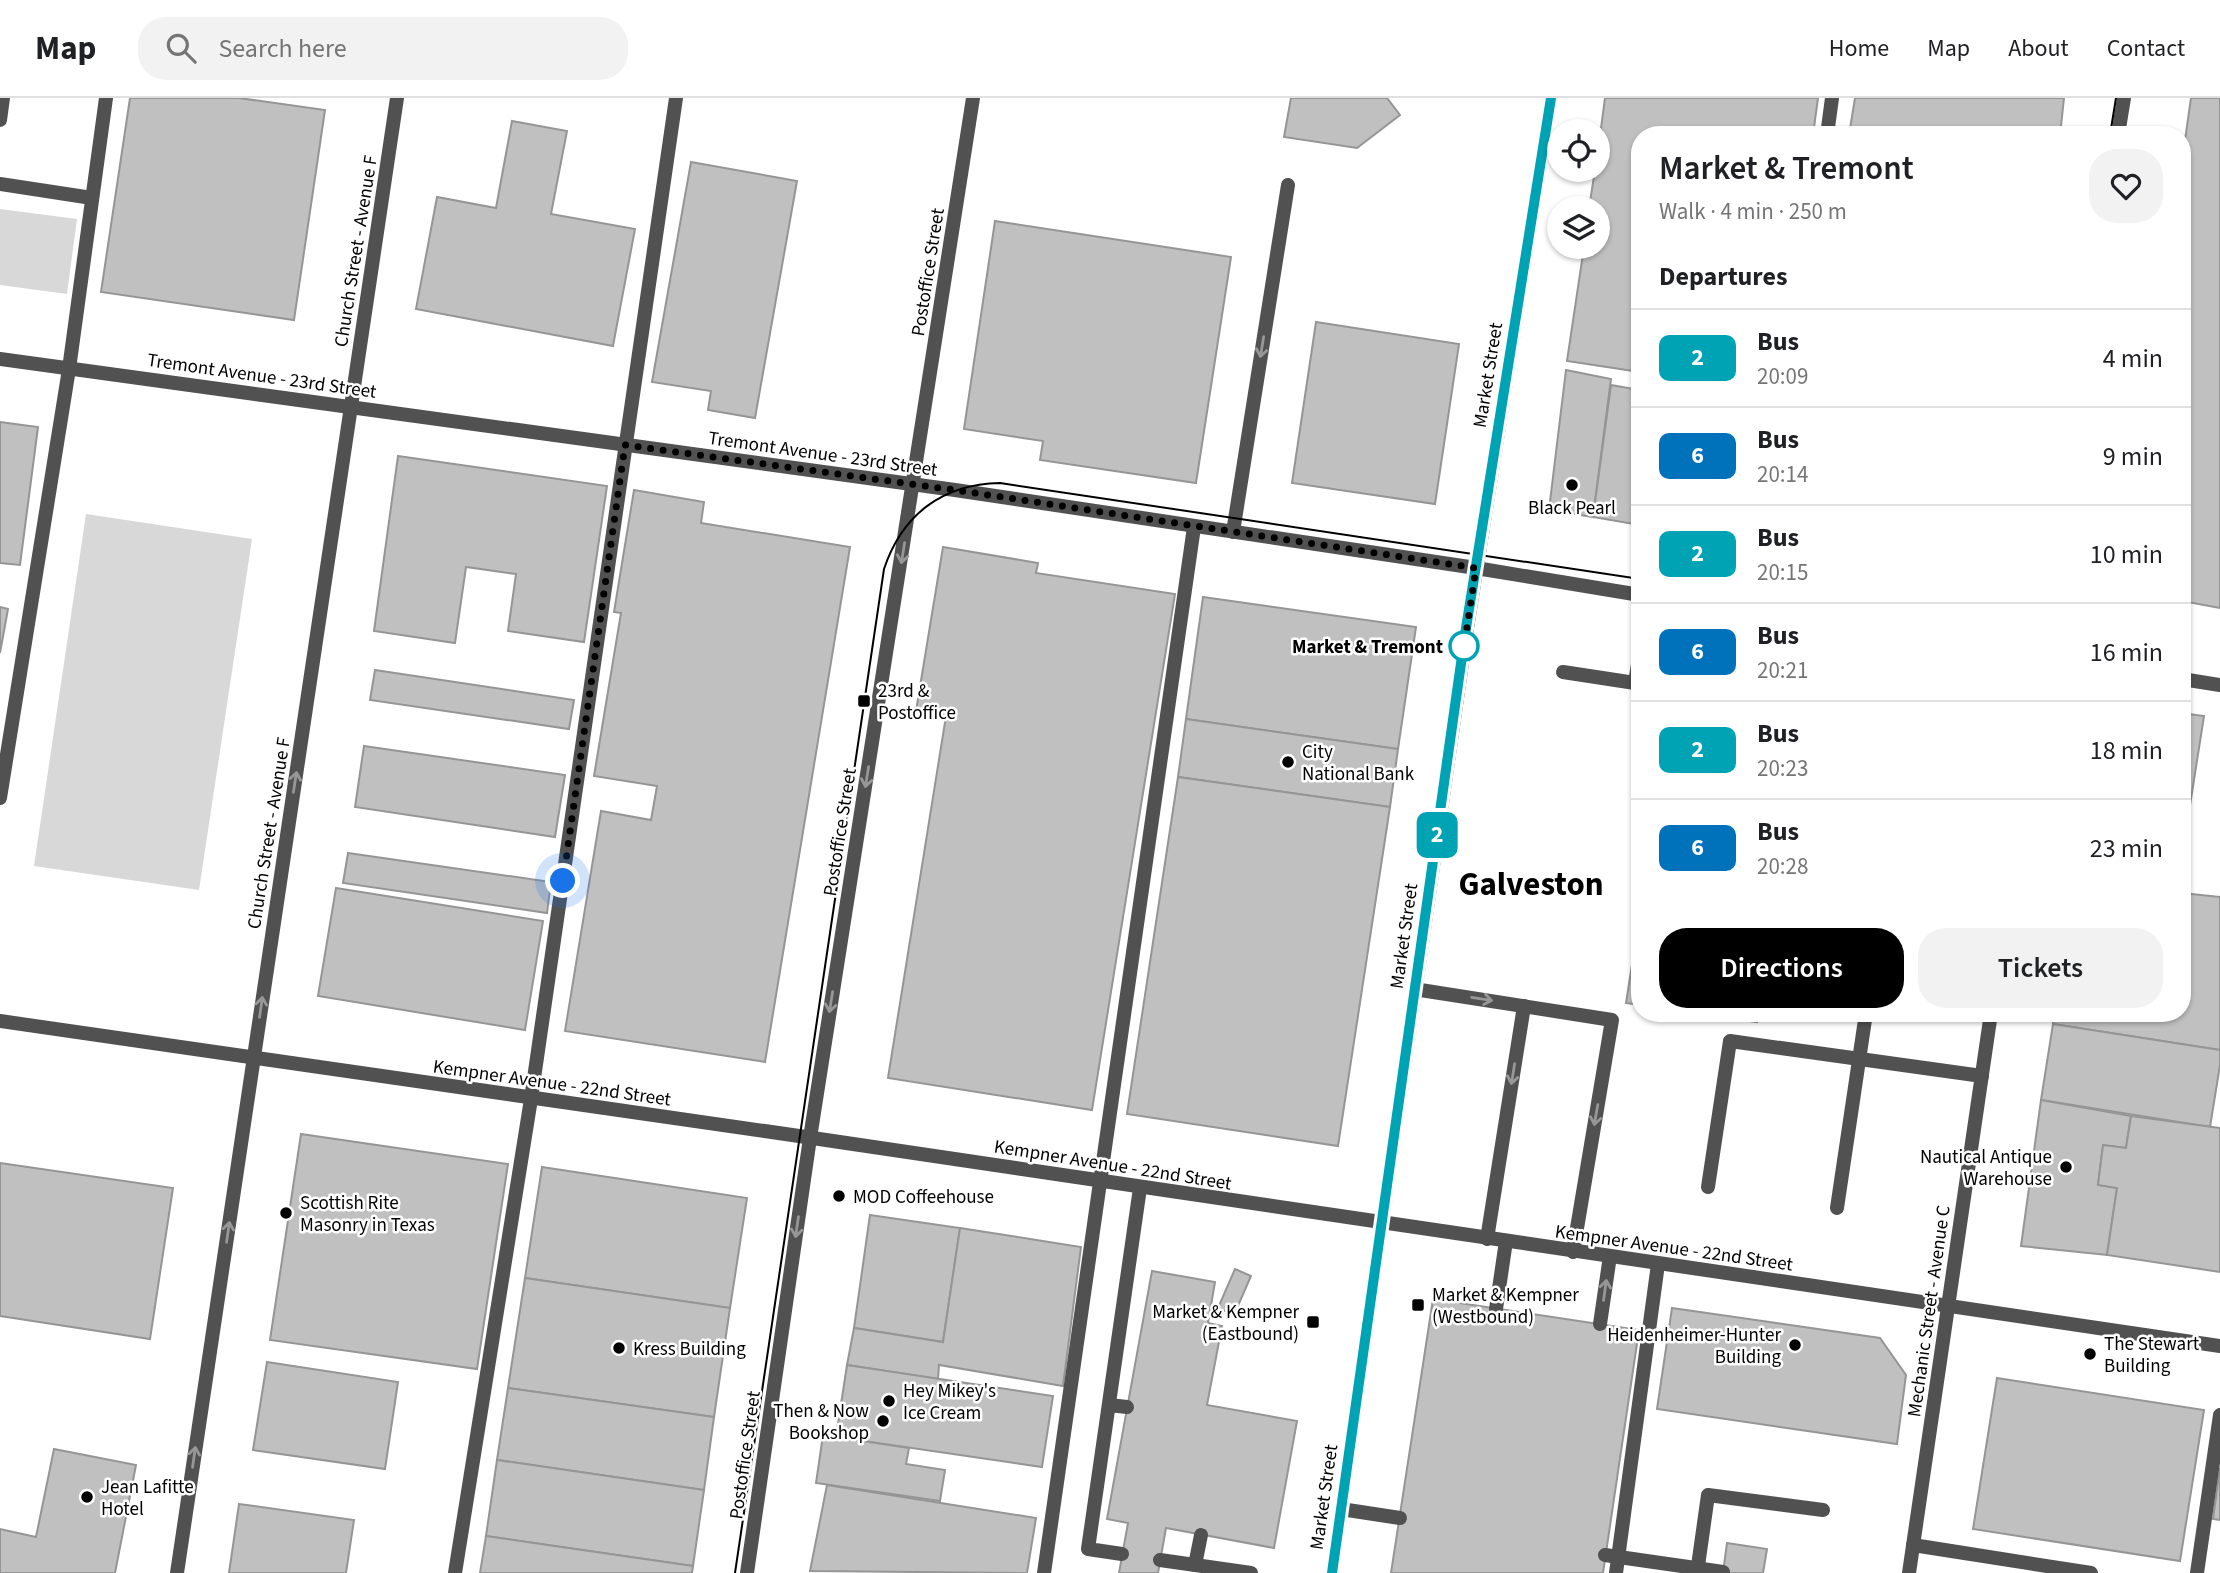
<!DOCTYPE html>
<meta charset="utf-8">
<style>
body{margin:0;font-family:"Source Sans 3",sans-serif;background:#f2f2f2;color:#202124;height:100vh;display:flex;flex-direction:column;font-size:26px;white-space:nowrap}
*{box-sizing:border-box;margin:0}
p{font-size:23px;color:#757577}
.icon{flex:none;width:38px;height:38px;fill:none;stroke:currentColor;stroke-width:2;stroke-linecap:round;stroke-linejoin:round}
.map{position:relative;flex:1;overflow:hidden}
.panel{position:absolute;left:1631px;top:28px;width:560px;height:896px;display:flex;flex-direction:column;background:#fff;border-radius:28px;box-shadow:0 2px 5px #0004}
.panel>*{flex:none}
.badge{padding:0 14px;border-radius:10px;font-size:24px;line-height:46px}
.controls{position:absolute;left:1547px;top:21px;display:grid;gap:14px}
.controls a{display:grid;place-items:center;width:63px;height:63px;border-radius:50%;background:#fff;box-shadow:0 2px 5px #0004;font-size:35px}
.you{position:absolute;width:35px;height:35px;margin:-18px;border:5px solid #fff;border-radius:50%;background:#1a73e8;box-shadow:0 0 0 10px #1a73e833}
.map>.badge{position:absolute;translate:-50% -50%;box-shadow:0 0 0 4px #fff}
h2{padding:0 28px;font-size:26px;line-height:63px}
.round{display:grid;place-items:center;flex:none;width:74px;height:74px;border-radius:28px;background:#f2f2f2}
.overview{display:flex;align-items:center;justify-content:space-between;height:119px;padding:0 28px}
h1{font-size:33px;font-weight:600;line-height:52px}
.cta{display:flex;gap:14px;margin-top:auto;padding:14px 28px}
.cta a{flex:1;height:80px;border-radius:28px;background:#000;color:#fff;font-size:28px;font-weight:600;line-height:80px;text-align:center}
.cta a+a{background:#f2f2f2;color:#202124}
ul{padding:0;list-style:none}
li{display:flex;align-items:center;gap:21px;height:98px;padding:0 28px;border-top:2px solid #e0e0e0}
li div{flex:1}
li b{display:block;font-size:26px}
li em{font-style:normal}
li .badge{min-width:77px;font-weight:700;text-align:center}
header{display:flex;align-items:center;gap:42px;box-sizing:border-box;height:98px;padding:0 35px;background:#fff;border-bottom:2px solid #e0e0e0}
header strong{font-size:33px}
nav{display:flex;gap:38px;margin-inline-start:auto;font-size:24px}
.search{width:490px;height:63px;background:#f2f2f2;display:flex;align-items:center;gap:18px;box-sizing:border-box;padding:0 24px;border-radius:28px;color:#757577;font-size:26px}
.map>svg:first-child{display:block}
.green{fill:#d8d8d8}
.building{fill:#c0c0c0;stroke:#959595;stroke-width:2}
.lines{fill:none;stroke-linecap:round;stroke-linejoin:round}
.service{stroke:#515151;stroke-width:14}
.minor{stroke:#515151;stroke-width:14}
.tertiary{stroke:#515151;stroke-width:14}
.secondary{stroke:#1e1e1e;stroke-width:14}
.tram{stroke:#000;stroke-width:2}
.oneway{stroke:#979797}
.line-casing{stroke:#fff;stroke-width:16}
.line{stroke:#00a3b4;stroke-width:10}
.walk{stroke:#000;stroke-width:7;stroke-dasharray:0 12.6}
.poi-dot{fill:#000;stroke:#fff;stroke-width:2.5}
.stop-dot{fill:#fff;stroke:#00a3b4;stroke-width:3.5}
.labels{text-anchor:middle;stroke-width:5;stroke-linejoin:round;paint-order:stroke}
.street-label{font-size:19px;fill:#000;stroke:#fff}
.poi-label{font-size:19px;fill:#000;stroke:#fff;text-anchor:start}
.stop-label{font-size:19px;font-weight:bold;fill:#000;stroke:#fff;text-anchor:end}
.town-label{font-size:33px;font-weight:bold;fill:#000;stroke:#fff}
</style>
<header>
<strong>Map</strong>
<div class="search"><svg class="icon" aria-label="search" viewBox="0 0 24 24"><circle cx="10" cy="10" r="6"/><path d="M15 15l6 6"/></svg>Search here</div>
<nav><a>Home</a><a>Map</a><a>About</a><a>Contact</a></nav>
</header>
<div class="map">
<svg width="2220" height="1475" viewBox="0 0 2220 1475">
<rect width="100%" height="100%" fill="#fff"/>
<!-- green -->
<g class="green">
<polygon points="0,111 77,121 67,196 0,187"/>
<polygon points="86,416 252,441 199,792 34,768"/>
</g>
<!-- building -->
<g class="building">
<polygon points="130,0 239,0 325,12 294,222 101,194"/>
<polygon points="1291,0 1387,0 1400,17 1357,50 1284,39"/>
<polygon points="1605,0 1818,0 1813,37 1640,37 1640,274 1567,263 1584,149 1598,149 1598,110 1589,110 1595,72 1598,72 1598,53"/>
<polygon points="1855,0 2064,0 2060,37 1849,37"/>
<polygon points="2191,0 2220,0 2220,510 2182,503 2182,63"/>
<polygon points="512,23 567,33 551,116 635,131 613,248 416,211 437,99 496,110"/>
<polygon points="691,64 797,83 755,320 708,312 711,293 652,284"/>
<polygon points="995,123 1231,159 1196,385 1040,362 1043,343 964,331"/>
<polygon points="1316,224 1459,246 1435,406 1292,385"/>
<polygon points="1566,272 1611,281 1593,419 1549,412"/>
<polygon points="1611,287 1640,292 1640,427 1593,419"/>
<polygon points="0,324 38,329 20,467 0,465"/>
<polygon points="398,358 607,388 584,544 508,533 516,476 466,469 455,545 374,533"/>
<polygon points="634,392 704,404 701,425 850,449 765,964 565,933 601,713 651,722 657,688 594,678 621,515 614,514"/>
<polygon points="943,449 1038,465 1036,475 1175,496 1092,1012 888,980 946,618 916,613"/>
<polygon points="1203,499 1416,529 1398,651 1186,621"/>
<polygon points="0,509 8,511 0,555"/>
<polygon points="375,572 574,602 569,631 370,602"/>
<polygon points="2182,615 2204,618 2186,733 2182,732"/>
<polygon points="1186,621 1398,651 1390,709 1178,679"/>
<polygon points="364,648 565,677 555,739 355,709"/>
<polygon points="1178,679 1390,709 1338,1048 1127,1016"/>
<polygon points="348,755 551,784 547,815 343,785"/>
<polygon points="336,790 543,823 525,932 318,898"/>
<polygon points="2182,795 2220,799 2220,952 2053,926 2054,915 2182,915"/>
<polygon points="1640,816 1640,907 1626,905"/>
<polygon points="1697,915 1758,915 1757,924"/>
<polygon points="2053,926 2220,952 2220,967 2210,1029 2041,1002"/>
<polygon points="2041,1002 2131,1018 2126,1050 2103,1047 2098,1087 2117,1090 2107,1157 2021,1148"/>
<polygon points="2131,1018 2220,1030 2220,1174 2107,1157 2117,1090 2098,1087 2103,1047 2126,1050"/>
<polygon points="301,1036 508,1066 477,1271 270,1242"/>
<polygon points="0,1065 173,1090 150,1241 0,1218"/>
<polygon points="542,1069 747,1100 730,1210 525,1180"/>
<polygon points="870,1117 960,1130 943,1244 854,1230"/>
<polygon points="960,1130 1081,1149 1063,1288 939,1267 938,1281 847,1267 854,1230 943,1244"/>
<polygon points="1235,1171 1251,1178 1234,1217 1218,1210"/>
<polygon points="1152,1173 1215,1184 1208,1225 1222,1228 1207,1307 1297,1323 1274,1450 1166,1430 1158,1475 1119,1475 1128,1425 1107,1421"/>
<polygon points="525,1180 730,1210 714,1319 508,1290"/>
<polygon points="1433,1201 1639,1232 1603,1475 1391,1475"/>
<polygon points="1672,1210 1880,1240 1906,1277 1897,1346 1657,1311"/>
<polygon points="267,1264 398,1284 385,1371 253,1352"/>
<polygon points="847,1267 1053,1298 1042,1369 836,1339"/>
<polygon points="1997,1280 2204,1312 2180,1463 1973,1431"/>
<polygon points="508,1290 714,1319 704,1392 497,1362"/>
<polygon points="823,1337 909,1350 906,1366 945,1372 940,1403 816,1385"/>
<polygon points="54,1351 136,1367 115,1475 0,1475 0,1431 36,1439"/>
<polygon points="497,1362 704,1392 693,1468 486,1438"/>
<polygon points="2220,1370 2220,1422 2213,1421"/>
<polygon points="827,1387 1036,1420 1027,1475 810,1473"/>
<polygon points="239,1406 354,1422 346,1475 229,1475"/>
<polygon points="486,1438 693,1468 692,1475 480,1475"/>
<polygon points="1727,1445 1767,1451 1763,1475 1723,1475"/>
</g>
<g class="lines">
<!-- service -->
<g class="service">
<polyline points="0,22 3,0"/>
<polyline points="1827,37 1832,0"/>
<polyline points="0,86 92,100"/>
<polyline points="1233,434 1288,87"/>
<polyline points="1640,554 1635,585 1640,589"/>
<polyline points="1563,574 1635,585"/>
<polyline points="0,700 69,271 106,0"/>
<polyline points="1414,891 1612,922 1573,1154"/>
<polyline points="1708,1089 1730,943 1982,978"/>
<polyline points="1837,1110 1866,915"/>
<polyline points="1487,1141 1524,908"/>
<polyline points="1496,1211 1506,1143"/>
<polyline points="1600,1226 1610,1158"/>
<polyline points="1109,1307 1127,1309"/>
<polyline points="1341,1411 1400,1420"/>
<polyline points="1913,1447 2091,1475"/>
<polyline points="1122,1456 1088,1451 1140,1090"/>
<polyline points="1605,1457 1723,1474"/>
<polyline points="1160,1462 1251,1475"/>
<polyline points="1195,1467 1201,1437"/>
<polyline points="455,1475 531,1001 676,0"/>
<polyline points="1044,1475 1194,429"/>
<polyline points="1616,1475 1658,1166"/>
<polyline points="1697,1475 1708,1397 1823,1412"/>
<polyline points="2197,1475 2220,1317"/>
</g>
<!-- minor -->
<g class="minor">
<polyline points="2118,37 2124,0"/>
<polyline points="0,923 799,1038 2220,1248"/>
<polyline points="747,1475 810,1040 973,0"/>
<polyline points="1909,1475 1991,915"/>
</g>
<!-- tertiary -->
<g class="tertiary">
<polyline points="0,261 955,392 1476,470 1640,497"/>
<polyline points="2182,581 2220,587"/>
<polyline points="177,1475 397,0"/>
</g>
<!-- secondary -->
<polyline class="secondary" points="1332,1475 1467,530 1551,0"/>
<!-- tram -->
<g class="tram">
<polyline points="2110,37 2116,0"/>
<path d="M735 1475 884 471C902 417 942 386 1000 385L1640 481"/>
</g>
</g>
<!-- one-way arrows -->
<defs><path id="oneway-shaft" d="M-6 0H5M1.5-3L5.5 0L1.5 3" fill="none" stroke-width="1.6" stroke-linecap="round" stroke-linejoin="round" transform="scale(1.75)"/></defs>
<g class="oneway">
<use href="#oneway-shaft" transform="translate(1262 249) rotate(99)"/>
<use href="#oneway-shaft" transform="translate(903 455) rotate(99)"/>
<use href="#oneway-shaft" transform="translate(867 679) rotate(99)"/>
<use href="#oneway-shaft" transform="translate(295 684) rotate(-81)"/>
<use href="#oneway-shaft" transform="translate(1482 901) rotate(9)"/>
<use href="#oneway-shaft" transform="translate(831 904) rotate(99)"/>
<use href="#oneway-shaft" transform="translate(261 909) rotate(-82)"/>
<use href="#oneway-shaft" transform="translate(1513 976) rotate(99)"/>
<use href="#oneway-shaft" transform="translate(1596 1017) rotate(100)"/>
<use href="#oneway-shaft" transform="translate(797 1129) rotate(98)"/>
<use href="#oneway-shaft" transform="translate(228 1134) rotate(-82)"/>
<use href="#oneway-shaft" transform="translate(1605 1192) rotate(-82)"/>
<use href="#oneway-shaft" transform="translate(194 1359) rotate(-82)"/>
</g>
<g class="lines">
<!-- line casing -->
<g class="line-casing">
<polyline id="line" points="1332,1475 1466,530 1551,0"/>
</g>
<!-- line -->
<use href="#line" class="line"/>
<!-- walk -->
<polyline class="walk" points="563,783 625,347 955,392 1476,470 1463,556 1464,548"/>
</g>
<!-- markers -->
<g class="poi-dot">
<circle cx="1572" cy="387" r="7"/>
<rect x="857" y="596" width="14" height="14" rx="3.5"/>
<circle cx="1288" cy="664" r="7"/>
<circle cx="2066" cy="1069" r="7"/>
<circle cx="839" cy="1098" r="7"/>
<circle cx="286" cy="1115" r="7"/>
<rect x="1411" y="1200" width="14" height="14" rx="3.5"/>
<rect x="1306" y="1217" width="14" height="14" rx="3.5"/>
<circle cx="1795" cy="1247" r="7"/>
<circle cx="619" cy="1250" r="7"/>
<circle cx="2090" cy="1256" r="7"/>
<circle cx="889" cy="1303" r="7"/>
<circle cx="883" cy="1323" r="7"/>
<circle cx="87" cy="1399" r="7"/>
</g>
<circle class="stop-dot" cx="1464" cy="548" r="14"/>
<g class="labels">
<!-- street labels -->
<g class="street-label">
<text transform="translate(355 153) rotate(-81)" y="7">Church Street - Avenue F</text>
<text transform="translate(927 174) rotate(-81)" y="7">Postoffice Street</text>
<text transform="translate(262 277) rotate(8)" y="7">Tremont Avenue - 23rd Street</text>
<text transform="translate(1487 277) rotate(-81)" y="7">Market Street</text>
<text transform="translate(823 355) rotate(8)" y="7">Tremont Avenue - 23rd Street</text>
<text transform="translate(839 734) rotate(-81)" y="7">Postoffice Street</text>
<text transform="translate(268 735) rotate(-81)" y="7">Church Street - Avenue F</text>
<text transform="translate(1403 838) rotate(-82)" y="7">Market Street</text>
<text transform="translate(552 984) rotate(8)" y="7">Kempner Avenue - 22nd Street</text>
<text transform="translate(1113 1066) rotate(9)" y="7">Kempner Avenue - 22nd Street</text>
<text transform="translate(1674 1149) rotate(8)" y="7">Kempner Avenue - 22nd Street</text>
<text transform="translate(1928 1213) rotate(-82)" y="7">Mechanic Street - Avenue C</text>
<text transform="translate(744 1357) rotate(-82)" y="7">Postoffice Street</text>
<text transform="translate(1323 1399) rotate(-82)" y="7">Market Street</text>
</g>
<!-- poi labels -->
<g class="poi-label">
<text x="1572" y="416" text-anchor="middle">Black Pearl</text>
<text x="878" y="599">23rd &amp;<tspan x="878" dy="22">Postoffice</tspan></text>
<text x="1302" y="660">City<tspan x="1302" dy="22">National Bank</tspan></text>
<text x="2052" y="1065" text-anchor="end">Nautical Antique<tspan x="2052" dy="22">Warehouse</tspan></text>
<text x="853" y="1105">MOD Coffeehouse</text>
<text x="300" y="1111">Scottish Rite<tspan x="300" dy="22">Masonry in Texas</tspan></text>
<text x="1432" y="1203">Market &amp; Kempner<tspan x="1432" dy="22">(Westbound)</tspan></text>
<text x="1299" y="1220" text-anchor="end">Market &amp; Kempner<tspan x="1299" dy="22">(Eastbound)</tspan></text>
<text x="1781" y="1243" text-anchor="end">Heidenheimer-Hunter<tspan x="1781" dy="22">Building</tspan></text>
<text x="2104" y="1252">The Stewart<tspan x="2104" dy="22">Building</tspan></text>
<text x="633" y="1257">Kress Building</text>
<text x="903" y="1299">Hey Mikey's<tspan x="903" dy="22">Ice Cream</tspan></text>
<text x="869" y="1319" text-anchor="end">Then &amp; Now<tspan x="869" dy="22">Bookshop</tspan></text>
<text x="101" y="1395">Jean Lafitte<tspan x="101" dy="22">Hotel</tspan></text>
</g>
<!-- stop labels -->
<g class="stop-label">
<text x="1443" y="555">Market &amp; Tremont</text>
</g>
<!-- town labels -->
<g class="town-label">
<text x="1531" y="797">Galveston</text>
</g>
</g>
</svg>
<div class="controls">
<a><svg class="icon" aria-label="locate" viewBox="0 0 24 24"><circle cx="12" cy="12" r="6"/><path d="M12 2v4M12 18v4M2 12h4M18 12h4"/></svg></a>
<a><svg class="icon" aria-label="layers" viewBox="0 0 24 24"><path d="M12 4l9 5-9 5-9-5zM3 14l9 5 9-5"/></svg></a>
</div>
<div class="you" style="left:563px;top:783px"></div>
<b class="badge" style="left:1437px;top:737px;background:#00a3b4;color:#fff">2</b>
<section class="panel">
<div class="overview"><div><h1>Market &amp; Tremont</h1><p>Walk · 4 min · 250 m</p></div><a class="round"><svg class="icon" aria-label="heart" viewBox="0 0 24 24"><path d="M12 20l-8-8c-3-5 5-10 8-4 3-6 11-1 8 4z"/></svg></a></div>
<h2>Departures</h2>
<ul>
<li><span class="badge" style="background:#00a3b4;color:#fff">2</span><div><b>Bus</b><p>20:09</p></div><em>4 min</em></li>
<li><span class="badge" style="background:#0072bc;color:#fff">6</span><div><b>Bus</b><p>20:14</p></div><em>9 min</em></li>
<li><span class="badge" style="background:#00a3b4;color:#fff">2</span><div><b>Bus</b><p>20:15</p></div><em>10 min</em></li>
<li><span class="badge" style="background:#0072bc;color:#fff">6</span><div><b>Bus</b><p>20:21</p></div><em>16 min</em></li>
<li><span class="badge" style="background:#00a3b4;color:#fff">2</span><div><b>Bus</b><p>20:23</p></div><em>18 min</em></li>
<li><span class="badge" style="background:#0072bc;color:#fff">6</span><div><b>Bus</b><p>20:28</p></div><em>23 min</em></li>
</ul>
<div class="cta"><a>Directions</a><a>Tickets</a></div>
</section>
</div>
